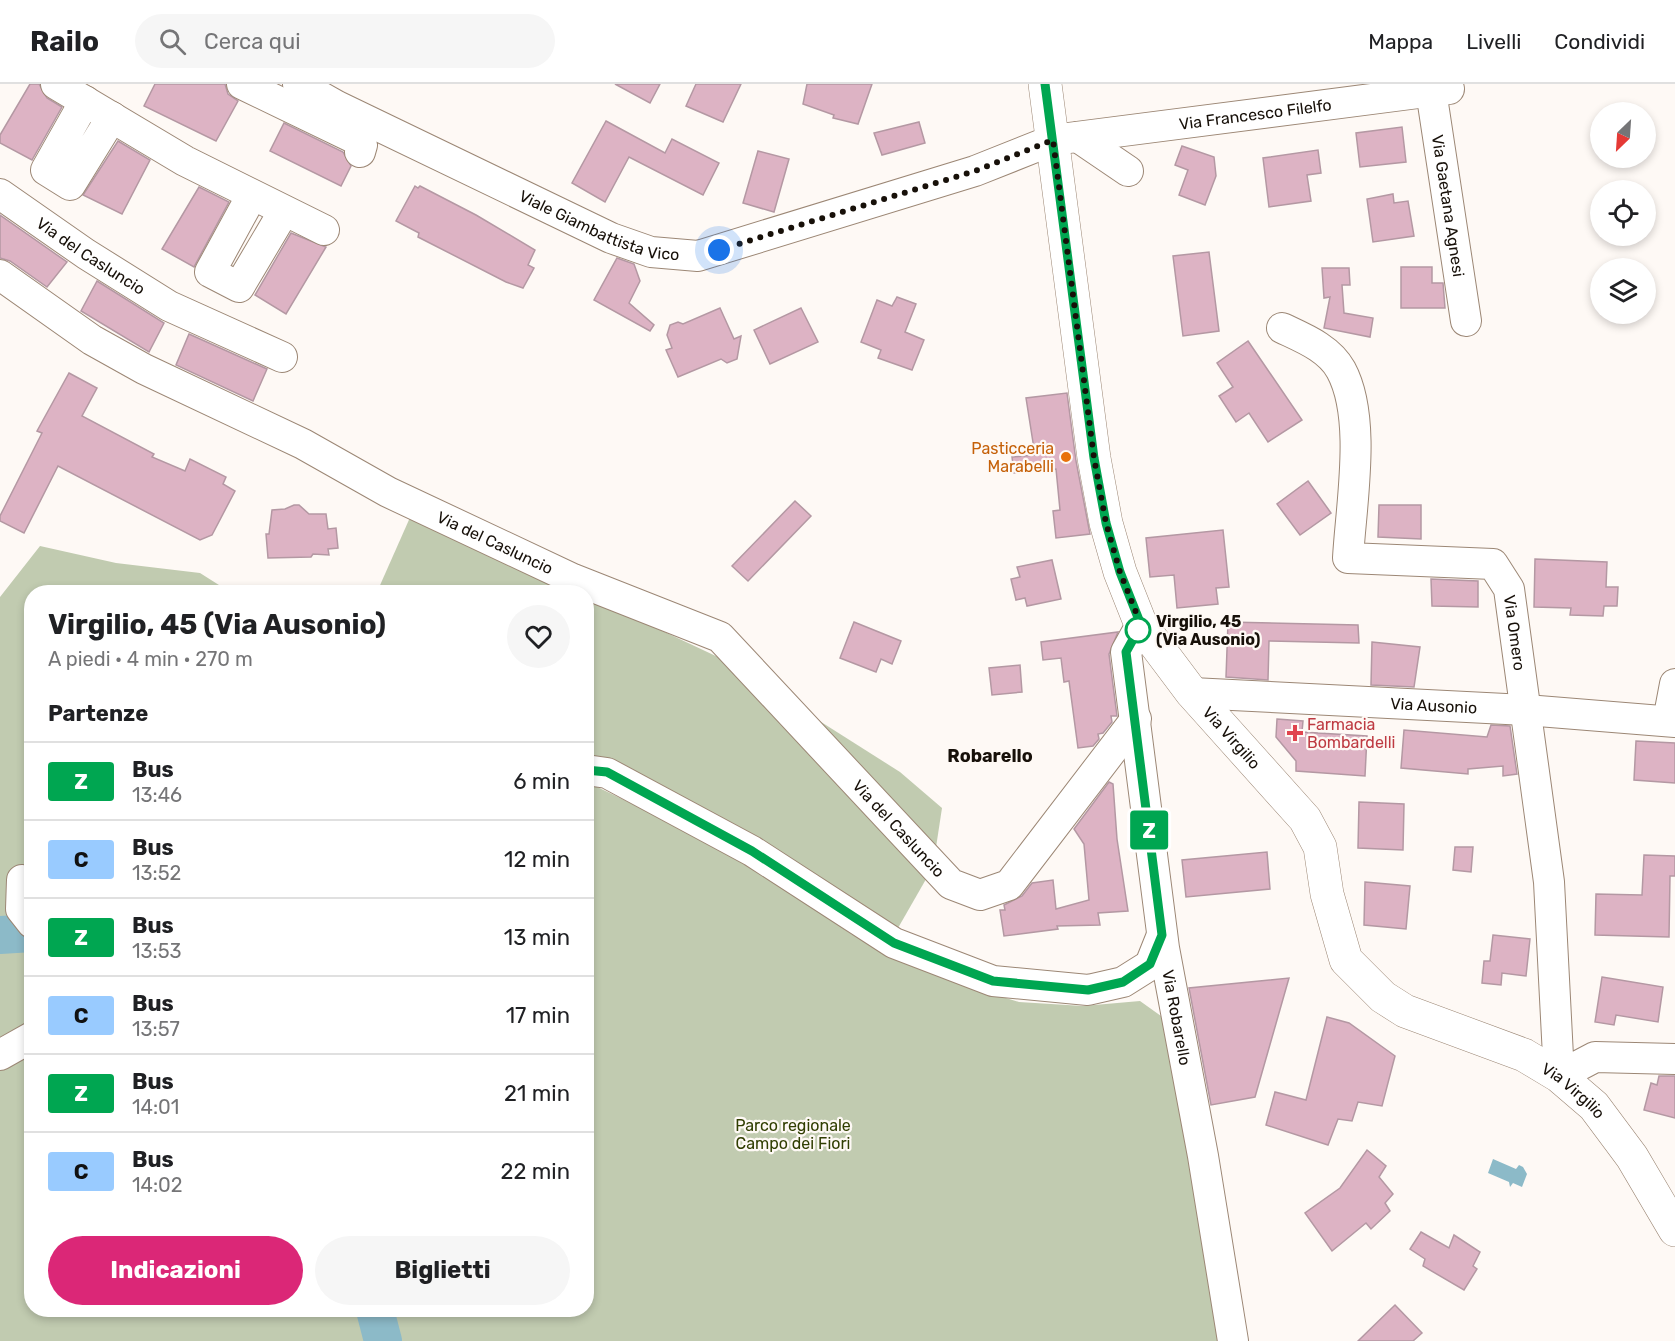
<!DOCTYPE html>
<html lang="it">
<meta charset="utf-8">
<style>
body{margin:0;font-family:Rubik,sans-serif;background:#f6f6f6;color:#202124;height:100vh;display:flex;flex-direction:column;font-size:22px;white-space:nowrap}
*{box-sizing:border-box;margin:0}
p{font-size:20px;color:#757577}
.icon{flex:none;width:33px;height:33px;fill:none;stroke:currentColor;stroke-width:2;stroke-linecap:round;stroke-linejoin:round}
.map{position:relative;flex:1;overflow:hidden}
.sheet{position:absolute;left:24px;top:501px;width:570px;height:732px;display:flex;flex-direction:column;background:#fff;border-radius:24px;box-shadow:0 3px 9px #0003}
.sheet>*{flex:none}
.badge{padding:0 12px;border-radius:4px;font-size:21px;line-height:39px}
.needle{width:39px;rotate:205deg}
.buttons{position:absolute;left:1590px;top:18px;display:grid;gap:12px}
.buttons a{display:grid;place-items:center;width:66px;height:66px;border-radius:50%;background:#fff;box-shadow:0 3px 9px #0003;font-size:30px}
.you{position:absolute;width:30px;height:30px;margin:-15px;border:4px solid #fff;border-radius:50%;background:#1a73e8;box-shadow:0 0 0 9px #1a73e833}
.map>.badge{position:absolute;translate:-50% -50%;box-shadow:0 0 0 3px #fff}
h2{padding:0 24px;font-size:22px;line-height:54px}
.round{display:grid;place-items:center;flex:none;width:63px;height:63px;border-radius:32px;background:#f6f6f6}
.overview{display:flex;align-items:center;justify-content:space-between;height:102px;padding:0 24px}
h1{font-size:28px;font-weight:700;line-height:45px}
.action{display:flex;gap:12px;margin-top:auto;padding:12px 24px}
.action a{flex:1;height:69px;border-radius:36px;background:#db2777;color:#fff;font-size:24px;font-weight:700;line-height:69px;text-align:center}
.action a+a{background:#f6f6f6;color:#202124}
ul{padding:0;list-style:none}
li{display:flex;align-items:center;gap:18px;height:78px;padding:0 24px;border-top:2px solid #e0e0e0}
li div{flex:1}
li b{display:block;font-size:22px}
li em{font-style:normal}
li .badge{min-width:66px;font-weight:700;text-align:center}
header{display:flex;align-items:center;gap:36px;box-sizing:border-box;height:84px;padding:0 30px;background:#fff;border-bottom:2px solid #e0e0e0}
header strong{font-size:28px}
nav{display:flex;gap:33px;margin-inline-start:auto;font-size:21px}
.search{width:420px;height:54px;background:#f6f6f6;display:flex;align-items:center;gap:15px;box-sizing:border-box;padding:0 21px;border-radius:33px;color:#757577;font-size:22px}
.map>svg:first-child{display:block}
.green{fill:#c1cbb0}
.water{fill:#8cbac8}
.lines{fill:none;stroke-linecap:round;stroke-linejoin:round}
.river{stroke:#8cbac8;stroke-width:38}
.building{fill:#ddb3c4;stroke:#b498a3;stroke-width:1.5}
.minor-casing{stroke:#9c8775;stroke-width:32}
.major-casing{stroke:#9c8775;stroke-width:34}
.minor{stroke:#fff;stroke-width:30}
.major{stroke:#fff;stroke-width:33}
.line-casing{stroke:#fff;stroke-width:14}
.line{stroke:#00a651;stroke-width:9}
.walk{stroke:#171009;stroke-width:6;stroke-dasharray:0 10.8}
.food-dot{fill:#e8710a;stroke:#fef9f5;stroke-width:2}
.stop-dot{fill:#fff;stroke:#00a651;stroke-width:3}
.health-dot{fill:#e0444e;stroke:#fef9f5;stroke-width:2}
.labels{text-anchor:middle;stroke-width:4.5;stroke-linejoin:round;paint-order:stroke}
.street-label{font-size:16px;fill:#171009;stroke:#fef9f5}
.food-label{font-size:16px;fill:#c56008;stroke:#fef9f5;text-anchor:end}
.stop-label{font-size:16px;font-weight:bold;fill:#171009;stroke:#fef9f5;text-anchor:start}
.health-label{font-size:16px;fill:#be3a42;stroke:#fef9f5;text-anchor:start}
.park-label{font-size:16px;fill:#303e01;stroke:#fef9f5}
.neighbourhood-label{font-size:18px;font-weight:bold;fill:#171009;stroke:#fef9f5}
</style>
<header>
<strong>Railo</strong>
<div class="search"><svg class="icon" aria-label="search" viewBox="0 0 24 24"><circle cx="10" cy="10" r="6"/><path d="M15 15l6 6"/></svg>Cerca qui</div>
<nav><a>Mappa</a><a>Livelli</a><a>Condividi</a></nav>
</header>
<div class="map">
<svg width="1675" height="1257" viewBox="0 0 1675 1257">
<rect width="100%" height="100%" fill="#fef9f5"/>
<!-- green -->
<g class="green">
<polygon points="412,429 581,508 377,508"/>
<polygon points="40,462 116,479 200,489 230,508 32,508 32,1226 586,1226 586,705 589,699 736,770 851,850 945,895 1019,918 1083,922 1140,917 1161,932 1235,1257 0,1257 0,513"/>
<polygon points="586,511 720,574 900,688 942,724 933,783 894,851 587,678"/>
</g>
<!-- water -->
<polygon class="water" points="1493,1075 1516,1085 1519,1081 1523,1083 1527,1090 1522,1103 1513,1099 1510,1103 1509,1098 1488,1089"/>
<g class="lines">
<!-- river -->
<g class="river">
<polyline points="0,851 32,849"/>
<polyline points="375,1226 383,1257"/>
</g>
</g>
<!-- building -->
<g class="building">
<polygon points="30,0 39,0 47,14 62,23 32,76 0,59 0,51"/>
<polygon points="155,0 225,0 228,10 238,17 216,57 144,22"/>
<polygon points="615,0 660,0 650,19"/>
<polygon points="696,0 741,0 723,38 686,22"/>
<polygon points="807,0 872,0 858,40 833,34 834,31 803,20"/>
<polygon points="606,37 665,69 672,55 719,79 703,111 629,73 605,118 572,99"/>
<polygon points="919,38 925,59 882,71 874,49"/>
<polygon points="284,39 343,68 351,82 341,102 270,67"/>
<polygon points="1402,43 1406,78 1360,83 1356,49"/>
<polygon points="118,57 150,76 122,130 83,111"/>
<polygon points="1182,62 1214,73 1216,92 1205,121 1179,111 1188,86 1175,81"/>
<polygon points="1318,66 1321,89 1307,91 1311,117 1269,123 1263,74"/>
<polygon points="758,67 789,75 774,128 743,119"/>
<polygon points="415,102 418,104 420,102 476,131 535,166 528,181 534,184 523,204 506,198 418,153 419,149 396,137"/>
<polygon points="199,103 229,118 194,183 162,165"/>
<polygon points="1393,110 1394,119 1408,117 1414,152 1373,158 1367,115"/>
<polygon points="0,131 67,178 47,203 10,177 0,174"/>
<polygon points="291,149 326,163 286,230 255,211"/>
<polygon points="1209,168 1219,247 1183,252 1173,172"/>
<polygon points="617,174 634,180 640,197 629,219 654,241 650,247 594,216"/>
<polygon points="1401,183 1432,183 1432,199 1443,199 1445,224 1401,224"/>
<polygon points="1322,184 1349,184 1350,201 1342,201 1344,229 1373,234 1370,253 1324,244 1330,213 1324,214"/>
<polygon points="97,197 164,239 149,268 81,227"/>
<polygon points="897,213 916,220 905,248 924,256 912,286 878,274 881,266 861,258 877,216 892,222"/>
<polygon points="720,224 734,255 741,252 737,275 727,279 721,275 678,293 666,266 672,264 667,251 670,241 678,238 683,240"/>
<polygon points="801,224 818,258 770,280 754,246"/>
<polygon points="189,250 267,285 253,317 176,281"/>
<polygon points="1248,257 1302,336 1268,358 1249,329 1236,338 1219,312 1233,303 1217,279"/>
<polygon points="69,289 97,304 82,332 154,370 152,373 185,387 190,375 226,393 223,400 235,407 212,451 200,456 58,382 24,449 0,437 0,432 42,349 37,347"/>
<polygon points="1067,309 1076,377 1090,450 1056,454 1053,427 1060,426 1056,385 1014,389 1012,373 1035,371 1026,314"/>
<polygon points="1308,397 1331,429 1300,451 1277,420"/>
<polygon points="795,417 811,432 748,497 732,482"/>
<polygon points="294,421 299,421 309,430 326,430 328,445 336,444 338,464 328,465 329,471 313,470 311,473 268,474 266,450 269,450 272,426 285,425"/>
<polygon points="1379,421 1421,421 1421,455 1378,453"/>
<polygon points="1223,446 1229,503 1216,504 1218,520 1177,524 1174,491 1150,493 1146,454"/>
<polygon points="1535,475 1607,478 1606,503 1618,503 1617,522 1604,522 1603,532 1570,531 1571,524 1534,523"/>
<polygon points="1052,476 1061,515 1027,522 1025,514 1016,516 1011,495 1020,493 1017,483"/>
<polygon points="1431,495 1478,497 1478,523 1432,522"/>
<polygon points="854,538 901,557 892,580 881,575 876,588 840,574"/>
<polygon points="1228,538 1358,541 1359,559 1269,557 1268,596 1226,593"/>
<polygon points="1118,548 1109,570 1117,632 1111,632 1112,638 1103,649 1098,650 1099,655 1093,662 1078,664 1069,597 1064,598 1061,574 1043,576 1041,558"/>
<polygon points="1372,558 1420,563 1414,603 1371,601"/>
<polygon points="1020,581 1022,608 992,611 989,584"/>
<polygon points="1277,635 1303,637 1302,648 1367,652 1365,692 1296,687 1296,677 1276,653"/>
<polygon points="1491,641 1510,642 1517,690 1503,692 1503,682 1468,685 1468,690 1401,684 1404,646 1487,653"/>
<polygon points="1636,657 1675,659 1675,699 1634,696"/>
<polygon points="1109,698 1113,700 1117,755 1128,827 1098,829 1100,841 1057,842 1058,845 1004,852 1000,826 1005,826 1004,821 1022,812 1032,799 1053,796 1056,825 1089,816 1084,760 1074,745"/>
<polygon points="1359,718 1404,720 1403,766 1358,764"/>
<polygon points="1455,763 1473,763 1471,788 1453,786"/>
<polygon points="1267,768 1270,805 1186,813 1182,776"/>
<polygon points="1644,771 1675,772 1675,792 1670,792 1669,853 1595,851 1596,810 1642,811"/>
<polygon points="1365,798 1410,802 1406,845 1364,841"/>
<polygon points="1493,851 1530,855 1526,892 1502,889 1501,901 1482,899 1484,877 1490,877"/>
<polygon points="1602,893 1663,903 1658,938 1616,931 1614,941 1595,938"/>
<polygon points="1289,894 1255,1013 1211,1021 1189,904"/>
<polygon points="1327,933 1349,939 1395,972 1382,1022 1358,1018 1352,1037 1338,1035 1328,1061 1266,1041 1275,1008 1306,1016"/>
<polygon points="1659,992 1675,992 1675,1034 1644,1026 1651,999 1657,1001"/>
<polygon points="1367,1066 1386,1082 1379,1093 1393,1110 1385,1119 1390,1127 1371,1145 1366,1139 1332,1167 1305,1129 1340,1104"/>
<polygon points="1421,1148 1449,1164 1454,1151 1480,1168 1473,1182 1477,1185 1464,1206 1423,1182 1425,1175 1410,1165"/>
<polygon points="1395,1221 1422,1249 1413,1257 1358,1257"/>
</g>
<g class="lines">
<!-- minor casing -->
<g class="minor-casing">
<g id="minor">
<polyline points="56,0 185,77 324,146"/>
<polyline points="242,0 358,56 362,61 360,68"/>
<path id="s1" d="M298 0 337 22 611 154 651 168 698 172 975 87 1053 56 1449 5"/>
<path id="s2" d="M1430 0 1466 237"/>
<polyline points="85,17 46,86 70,101 112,33"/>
<polyline points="1078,53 1128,87"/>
<path id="s3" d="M0 110 86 170 169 222 282 273"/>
<polyline points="252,111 210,188 239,203 284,127"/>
<path id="s4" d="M0 191 92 256 144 285 303 360 388 408 573 495 720 553 951 800 980 811 1009 801 1136 635"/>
<path id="s5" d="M1282 244C1303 254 1329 264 1341 286 1367 334 1351 420 1348 474L1493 480 1509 505 1549 798 1559 992 1595 973 1675 975"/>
<path id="s6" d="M1141 541 1126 568 1164 864 1203 1072 1233 1257"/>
<path id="s7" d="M1192 609 1526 626 1675 638"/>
<polyline points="1668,637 1675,600"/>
<polyline points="586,686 607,689 752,767 894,859 993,897 1088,906 1123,898 1150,881 1162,851"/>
<polyline points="22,796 21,825 32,839"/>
<polyline points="0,971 32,953"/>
</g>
</g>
<!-- major casing -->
<g class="major-casing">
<g id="major">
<path id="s8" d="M1045 0 1094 374 1106 439 1120 488 1141 541 1192 609 1305 735 1320 763 1327 810 1346 876 1383 913 1405 927 1524 971 1559 992 1594 1022 1632 1073 1675 1146"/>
</g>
</g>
<!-- minor -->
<use href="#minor" class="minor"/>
<!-- major -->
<use href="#major" class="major"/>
</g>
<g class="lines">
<!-- line casing -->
<g class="line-casing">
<polyline id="line" points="586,686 607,688 752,767 894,859 993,897 1088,906 1123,898 1150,880 1162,851 1126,568 1141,541 1120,488 1106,439 1094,374 1045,0"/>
</g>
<!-- line -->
<use href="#line" class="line"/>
<!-- walk -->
<polyline class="walk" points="719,166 975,87 1053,56 1094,374 1106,439 1120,488 1141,541 1138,546"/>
</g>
<!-- markers -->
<circle class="food-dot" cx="1066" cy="373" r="6"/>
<circle class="stop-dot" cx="1138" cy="546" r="12"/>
<path class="health-dot" d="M1292 640h6v6h6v6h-6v6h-6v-6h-6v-6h6z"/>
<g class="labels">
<!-- street labels -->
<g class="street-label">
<text dy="6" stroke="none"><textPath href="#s1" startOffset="1016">Via Francesco Filelfo</textPath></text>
<text dy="6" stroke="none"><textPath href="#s2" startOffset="123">Via Gaetana Agnesi</textPath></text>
<text dy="6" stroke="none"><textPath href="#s1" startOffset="334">Viale Giambattista Vico</textPath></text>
<text dy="6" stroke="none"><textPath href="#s3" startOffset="110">Via del Casluncio</textPath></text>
<text dy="6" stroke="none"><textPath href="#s4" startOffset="564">Via del Casluncio</textPath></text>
<text dy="6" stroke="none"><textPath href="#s5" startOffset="483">Via Omero</textPath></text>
<text dy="6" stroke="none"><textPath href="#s7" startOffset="242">Via Ausonio</textPath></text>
<text dy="6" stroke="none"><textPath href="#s8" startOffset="696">Via Virgilio</textPath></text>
<text dy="6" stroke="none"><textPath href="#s4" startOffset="1070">Via del Casluncio</textPath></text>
<text dy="6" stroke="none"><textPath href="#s6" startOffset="400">Via Robarello</textPath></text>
<text dy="6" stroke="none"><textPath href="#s8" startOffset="1220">Via Virgilio</textPath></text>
</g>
<!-- food labels -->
<g class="food-label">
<text x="1054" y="370">Pasticceria<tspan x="1054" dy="18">Marabelli</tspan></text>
</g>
<!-- stop labels -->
<g class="stop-label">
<text x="1156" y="543">Virgilio, 45<tspan x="1156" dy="18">(Via Ausonio)</tspan></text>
</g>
<!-- health labels -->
<g class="health-label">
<text x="1307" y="646">Farmacia<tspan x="1307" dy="18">Bombardelli</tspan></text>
</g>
<!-- park labels -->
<g class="park-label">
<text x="793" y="1047">Parco regionale<tspan x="793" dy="18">Campo dei Fiori</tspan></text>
</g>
<!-- neighbourhood labels -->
<g class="neighbourhood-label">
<text x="990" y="678">Robarello</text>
</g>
</g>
</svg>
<div class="buttons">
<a><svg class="needle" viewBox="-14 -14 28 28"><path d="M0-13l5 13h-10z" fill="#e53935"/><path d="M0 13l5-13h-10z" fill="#757577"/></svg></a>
<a><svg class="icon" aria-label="locate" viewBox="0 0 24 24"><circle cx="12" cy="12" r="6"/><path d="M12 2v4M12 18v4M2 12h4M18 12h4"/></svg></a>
<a><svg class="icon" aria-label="layers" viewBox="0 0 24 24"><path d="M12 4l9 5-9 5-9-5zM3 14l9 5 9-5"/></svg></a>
</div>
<div class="you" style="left:719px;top:166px"></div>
<b class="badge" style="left:1149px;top:746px;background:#00a651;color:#fff">Z</b>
<section class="sheet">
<div class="overview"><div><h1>Virgilio, 45 (Via Ausonio)</h1><p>A piedi · 4 min · 270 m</p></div><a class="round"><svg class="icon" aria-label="heart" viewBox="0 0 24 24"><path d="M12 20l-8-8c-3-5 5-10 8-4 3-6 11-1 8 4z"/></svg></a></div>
<h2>Partenze</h2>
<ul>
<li><span class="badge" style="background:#00a651;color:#fff">Z</span><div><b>Bus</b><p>13:46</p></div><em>6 min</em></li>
<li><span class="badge" style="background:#99cbff;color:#111">C</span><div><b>Bus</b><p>13:52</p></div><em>12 min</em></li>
<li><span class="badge" style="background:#00a651;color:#fff">Z</span><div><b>Bus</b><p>13:53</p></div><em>13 min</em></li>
<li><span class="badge" style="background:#99cbff;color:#111">C</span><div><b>Bus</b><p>13:57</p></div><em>17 min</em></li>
<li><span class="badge" style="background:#00a651;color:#fff">Z</span><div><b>Bus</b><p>14:01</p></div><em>21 min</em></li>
<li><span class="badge" style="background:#99cbff;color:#111">C</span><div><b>Bus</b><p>14:02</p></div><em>22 min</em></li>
</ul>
<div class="action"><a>Indicazioni</a><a>Biglietti</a></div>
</section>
</div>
